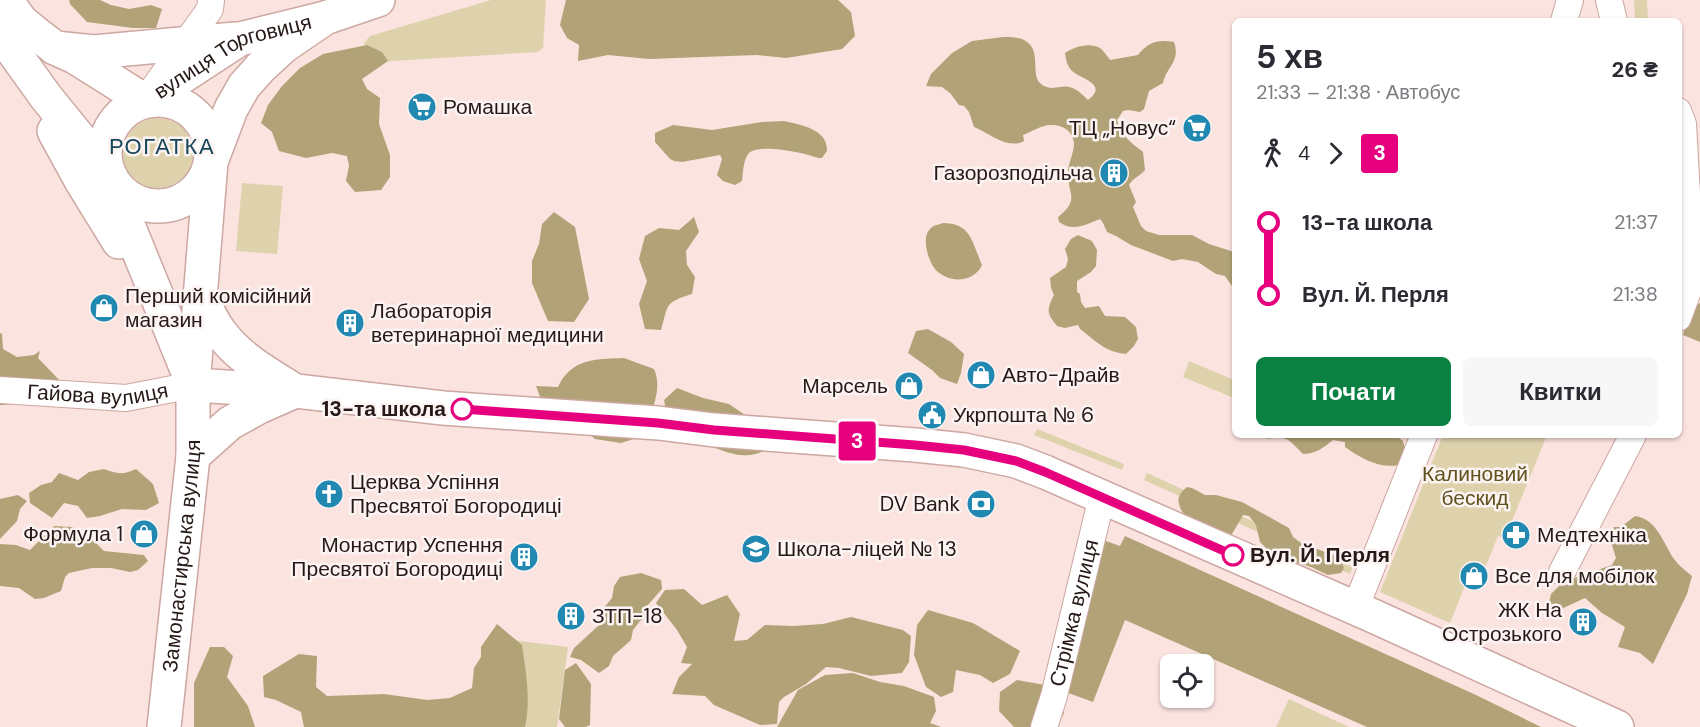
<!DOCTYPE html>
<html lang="uk">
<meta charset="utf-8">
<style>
body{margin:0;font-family:"DM Sans",sans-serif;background:#f7f7f7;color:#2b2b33;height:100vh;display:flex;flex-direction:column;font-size:22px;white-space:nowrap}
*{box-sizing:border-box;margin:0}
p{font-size:20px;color:#7c7c81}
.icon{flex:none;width:33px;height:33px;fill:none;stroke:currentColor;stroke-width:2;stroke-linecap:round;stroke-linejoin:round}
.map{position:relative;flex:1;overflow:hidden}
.panel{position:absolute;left:1232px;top:18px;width:450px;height:420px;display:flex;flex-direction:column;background:#fff;border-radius:9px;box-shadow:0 2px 4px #0004}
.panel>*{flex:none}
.badge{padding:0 12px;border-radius:4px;font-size:21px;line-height:39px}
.buttons{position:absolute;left:1160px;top:654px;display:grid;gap:12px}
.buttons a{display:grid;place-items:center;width:54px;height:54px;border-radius:9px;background:#fff;box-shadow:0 2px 4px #0004;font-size:30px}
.map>.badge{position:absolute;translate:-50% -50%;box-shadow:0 0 0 3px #fff}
.legs{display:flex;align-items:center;gap:9px;height:66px;padding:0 24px;font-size:20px}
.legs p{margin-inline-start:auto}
.summary{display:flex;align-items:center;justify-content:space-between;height:102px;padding:0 24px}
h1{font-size:33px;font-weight:700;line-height:45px}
.action{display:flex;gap:12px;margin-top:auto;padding:12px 24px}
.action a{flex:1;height:69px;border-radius:9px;background:#0b8043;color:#fff;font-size:24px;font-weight:700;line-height:69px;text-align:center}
.action a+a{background:#f7f7f7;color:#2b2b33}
ul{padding:0 24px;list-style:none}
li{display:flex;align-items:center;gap:21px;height:72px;font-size:22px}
li i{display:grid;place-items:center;width:9px;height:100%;margin:0 8px;background:currentColor}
li i::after{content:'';width:15px;height:15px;margin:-8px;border:4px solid;border-radius:50%;background:#fff}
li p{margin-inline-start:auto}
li:first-child i{background:linear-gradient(#0000 50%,currentColor 0)}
li:last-child i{background:linear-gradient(currentColor 50%,#0000 0)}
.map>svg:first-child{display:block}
.green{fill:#ded2ad}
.forest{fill:#b1a377}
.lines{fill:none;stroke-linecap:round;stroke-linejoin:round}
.minor-casing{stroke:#cda7a1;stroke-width:28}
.major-casing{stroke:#cda7a1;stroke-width:36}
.minor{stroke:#fff;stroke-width:26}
.major{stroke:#fff;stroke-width:33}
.line-1-casing{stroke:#fff;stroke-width:14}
.line-1{stroke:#e6007e;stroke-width:9}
.stop-1-dot{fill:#fff;stroke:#e6007e;stroke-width:3}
.labels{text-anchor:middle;stroke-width:5;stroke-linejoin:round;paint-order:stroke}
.street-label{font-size:21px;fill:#271917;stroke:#fcf4f3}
.poi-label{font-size:21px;fill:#271917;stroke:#fcf4f3;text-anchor:start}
.stop-label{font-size:21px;font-weight:bold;fill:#271917;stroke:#fcf4f3;text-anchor:end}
.park-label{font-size:21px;fill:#61511c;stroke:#fcf4f3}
.neighbourhood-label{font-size:22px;letter-spacing:1.5px;fill:#18465a;stroke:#fcf4f3}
</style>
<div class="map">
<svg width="1700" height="727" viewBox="0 0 1700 727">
<rect width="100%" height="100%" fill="#fbe3df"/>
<!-- green -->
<g class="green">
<polygon points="491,0 546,0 543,48 538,52 376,62 368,53 364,43 370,36"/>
<polygon points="1634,0 1647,0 1648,21 1635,21"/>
<circle cx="158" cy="153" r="35"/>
<polygon points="242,183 283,186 277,254 236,251"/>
<polygon points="1189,361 1234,380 1234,398 1183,377"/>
<polygon points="1037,429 1124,464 1122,470 1034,435"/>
<polygon points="1443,435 1547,435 1505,538 1498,536 1483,573 1472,568 1450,623 1380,592"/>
<polygon points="1147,473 1353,567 1350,574 1144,480"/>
<polygon points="495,638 568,647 557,727 483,727"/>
<polygon points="1289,699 1349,727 1276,727"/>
</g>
<!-- forest -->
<g class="forest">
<polygon points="69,0 100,0 111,5 129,9 151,5 162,9 156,28 133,28 87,22 70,4"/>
<polygon points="566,0 838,0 851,12 855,36 842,49 786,58 757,55 649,59 608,55 578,61 579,45 567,38 560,25"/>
<path d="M1003 37C1009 37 1016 37 1022 39 1044 48 1029 75 1041 84 1051 92 1059 85 1069 87 1076 88 1083 95 1088 100 1109 84 1081 79 1072 71 1067 66 1066 59 1065 53 1074 47 1089 42 1100 48 1104 51 1107 56 1110 60L1138 55C1148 42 1158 39 1174 42 1181 62 1166 67 1163 83L1149 91 1144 109 1140 112 1128 110 1123 111 1117 120C1121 135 1130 142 1143 152L1145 170C1140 176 1133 178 1129 185L1136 202 1133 207 1141 226 1146 231 1159 235H1192L1209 244 1234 252V289L1225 276 1216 274 1198 262 1182 259 1173 261 1131 245 1116 236 1107 232 1103 223 1100 219C1085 225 1073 232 1059 222L1058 217C1081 199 1067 194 1068 171 1069 161 1074 153 1074 143 1073 131 1062 124 1050 125 1042 125 1031 132 1023 135L1024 141C1007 150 989 133 974 127L969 112 964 106 959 105 950 93 942 87 926 86 931 74 952 53 972 41Z"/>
<polygon points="367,45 382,52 388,61 362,79 367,89 380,98 379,124 390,155 390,177 381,190 355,192 346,181 349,166 347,156 332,153 306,158 279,151 272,132 261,123 268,105 282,86 300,68 323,54"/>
<path d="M784 121C801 125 828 129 827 151L822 158H818C805 153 760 143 749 153 743 159 743 174 742 181L735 185 723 181 717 175 722 159 720 155 682 162 674 161 670 159 655 142V133L673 125 712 130 762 122Z"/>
<polygon points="554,212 575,227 589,299 574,322 548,321 532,283 532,261 539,244 542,224"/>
<path d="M694 217 699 232 686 251 687 265 695 277 692 294C664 303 669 303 661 330L645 329 639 304 647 281 639 259 645 236 659 228 679 230Z"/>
<path d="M943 223C971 223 972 242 982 265 974 283 948 284 935 269 928 260 921 238 930 229 933 225 938 225 943 223Z"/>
<path d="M1078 235 1092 241 1097 250 1096 266 1091 272 1077 281V292L1080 294 1081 302 1085 308 1099 306 1105 316 1125 317 1136 327 1138 339 1134 346 1126 354C1105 352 1096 341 1080 329L1078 325 1065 328 1057 326C1047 313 1046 311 1054 295L1051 288 1050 278 1066 267 1068 259 1065 249 1071 239Z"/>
<polygon points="1700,303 1700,342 1683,335 1689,311"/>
<polygon points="928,329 951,342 964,354 961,373 957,384 940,378 932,370 908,353 916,331"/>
<polygon points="0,333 2,334 3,349 17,357 34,355 40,351 38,358 64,385 20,404 0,405"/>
<path d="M624 358 654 369C664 392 649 416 640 437L621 443 595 439 571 419 542 402 536 386 558 387C571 358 597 359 624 358Z"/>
<path d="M677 388 703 398 729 404 745 415 766 416 782 429 776 444C770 447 762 453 755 454 727 461 692 435 668 422L664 400Z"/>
<path d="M1267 435H1395L1403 441 1405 448 1398 465C1380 469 1360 458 1345 447V442L1333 440C1324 447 1316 454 1303 454 1289 440 1288 435 1267 439Z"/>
<path d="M104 469C117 474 123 475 136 469L153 484 159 503 146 510 122 509 100 516 87 518 78 506 64 503 52 518 30 503 29 493 41 485 52 482 59 473 78 480 89 472Z"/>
<path d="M1187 487 1192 488 1205 495H1216L1242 502 1289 528 1293 537 1301 543 1336 556 1340 559 1344 568 1341 573 1328 575 1311 567 1286 559 1269 551 1260 542 1256 525 1249 516 1243 515 1232 534C1215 531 1183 524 1179 504 1177 497 1181 492 1187 487Z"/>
<polygon points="18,495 27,501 20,509 17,521 0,539 0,499"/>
<path d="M1635 516C1657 519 1663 543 1674 559 1679 566 1686 571 1692 576L1687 594 1653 664 1640 653 1618 647 1625 627 1602 613 1585 598 1546 616 1551 594 1563 582 1612 565 1616 558 1610 539 1614 527H1621Z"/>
<polygon points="54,526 72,527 90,537 104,551 144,555 148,561 138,570 130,572 111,568 92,568 69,573 65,577 61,591 44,598 35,599 19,588 0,586 0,544 16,545 30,550"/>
<polygon points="1125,536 1476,695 1541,727 1367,727 1125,620 1093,702 1063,691 1103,540 1120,546"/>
<polygon points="641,573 661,580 662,589 647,606 650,616 640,621 633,630 631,640 613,656 609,666 599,673 581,660 570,657 574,648 598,626 598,615 612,598 614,586 620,577"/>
<polygon points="684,589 702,605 727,595 740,614 734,641 747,640 765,625 793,626 823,624 851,617 903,630 911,636 909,662 902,673 871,676 839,668 826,667 806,684 784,697 779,702 777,724 760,725 714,705 705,696 672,694 679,677 692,664 681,663 687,647 677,630 656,603 665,590"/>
<polygon points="928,610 973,623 1020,651 1010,674 993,683 980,675 956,670 953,692 941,697 926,687 914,655 917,625"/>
<path d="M497 624 522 645C526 672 531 700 525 727H304L301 712 276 700 264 697 263 676 299 654 317 656 316 687 327 696 384 694 427 700 450 698 472 688 474 668 481 657V647Z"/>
<polygon points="210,647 224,647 233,656 227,677 248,706 255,727 194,727 194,683"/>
<polygon points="576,663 591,684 590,725 586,727 565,727 559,719 565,670"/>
<polygon points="853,673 880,682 904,686 934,697 936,711 930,723 941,727 777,727 798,690 825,675"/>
<polygon points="1017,680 1045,685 1061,699 1064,713 1057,727 1014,727 999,711 1000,692"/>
</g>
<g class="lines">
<!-- minor casing -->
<g class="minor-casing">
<g id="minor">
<polyline points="1609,0 1614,21"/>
<polyline points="1564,21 1570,0"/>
<polyline points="151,92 210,9 211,0"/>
<polyline points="1678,111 1683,124 1692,280 1678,318"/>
<path id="s1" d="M0 390 126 398 193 385"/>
<polyline points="1562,572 1633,435"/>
<polyline points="1355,609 1424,435"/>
<path id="s2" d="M1044 727 1054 696 1102 497"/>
</g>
</g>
<!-- major casing -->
<g class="major-casing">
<g id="major">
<polyline points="6,0 21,21 33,31 55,48 75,57 145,101"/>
<polyline points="0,29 5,40 46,97 111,177 130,230 190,377"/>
<polyline points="55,48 94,52 235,39"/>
<circle cx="158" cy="153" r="53"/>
<path id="s3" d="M145 101 240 39 325 18 378 0"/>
<polyline points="54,131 82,182 119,242"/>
<path d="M200 295C206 307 211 319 218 329 236 356 265 372 292 389"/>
<polyline points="193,385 296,391 443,408 658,423 714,430 915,445 964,450 1016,461 1045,472 1371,615 1617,727"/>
<polyline points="193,456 230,423 259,407 291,393"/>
<path id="s4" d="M164 727 193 456V385L211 162 231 109 244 86 261 67 284 46 325 18"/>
</g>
</g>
<!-- minor -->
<use href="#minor" class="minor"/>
<!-- major -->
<use href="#major" class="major"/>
</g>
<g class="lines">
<!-- line-1 casing -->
<g class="line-1-casing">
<polyline id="line-1" points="462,409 658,423 714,430 915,445 964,450 1016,461 1045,472 1233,555"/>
</g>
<!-- line-1 -->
<use href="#line-1" class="line-1"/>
</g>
<!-- icons -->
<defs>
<g id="supermarket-disc" transform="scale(1.5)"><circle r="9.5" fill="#2188b1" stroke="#fcf4f3"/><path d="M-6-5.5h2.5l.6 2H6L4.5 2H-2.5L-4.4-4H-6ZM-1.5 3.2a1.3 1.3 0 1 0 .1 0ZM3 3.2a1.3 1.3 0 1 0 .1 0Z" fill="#fff"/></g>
<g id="building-disc" transform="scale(1.5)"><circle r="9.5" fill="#2188b1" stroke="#fcf4f3"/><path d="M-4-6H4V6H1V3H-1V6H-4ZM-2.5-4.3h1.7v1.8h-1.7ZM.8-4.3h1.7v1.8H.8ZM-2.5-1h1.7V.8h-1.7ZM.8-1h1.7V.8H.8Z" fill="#fff"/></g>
<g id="shop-disc" transform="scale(1.5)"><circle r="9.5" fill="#2188b1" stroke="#fcf4f3"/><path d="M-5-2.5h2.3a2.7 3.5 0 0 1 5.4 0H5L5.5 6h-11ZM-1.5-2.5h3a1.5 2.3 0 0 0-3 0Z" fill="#fff"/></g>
<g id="civic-disc" transform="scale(1.5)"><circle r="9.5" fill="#2188b1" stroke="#fcf4f3"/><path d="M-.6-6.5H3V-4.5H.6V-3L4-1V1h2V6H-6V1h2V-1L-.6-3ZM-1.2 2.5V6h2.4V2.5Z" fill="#fff"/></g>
<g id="church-disc" transform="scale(1.5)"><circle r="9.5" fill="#2188b1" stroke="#fcf4f3"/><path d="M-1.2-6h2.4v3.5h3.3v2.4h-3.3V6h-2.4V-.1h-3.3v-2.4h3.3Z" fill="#fff"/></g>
<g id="bank-disc" transform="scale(1.5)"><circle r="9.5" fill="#2188b1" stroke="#fcf4f3"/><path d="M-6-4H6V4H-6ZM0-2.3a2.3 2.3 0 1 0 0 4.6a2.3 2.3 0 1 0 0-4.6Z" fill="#fff"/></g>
<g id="pharmacy-disc" transform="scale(1.5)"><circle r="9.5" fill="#2188b1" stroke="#fcf4f3"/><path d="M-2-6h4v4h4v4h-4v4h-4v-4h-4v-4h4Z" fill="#fff"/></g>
<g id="school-disc" transform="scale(1.5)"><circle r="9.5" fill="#2188b1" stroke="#fcf4f3"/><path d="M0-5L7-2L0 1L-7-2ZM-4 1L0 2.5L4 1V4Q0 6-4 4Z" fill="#fff"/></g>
</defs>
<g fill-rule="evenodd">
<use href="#supermarket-disc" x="422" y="107"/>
<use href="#supermarket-disc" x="1197" y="128"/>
<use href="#building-disc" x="1114" y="173"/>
<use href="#shop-disc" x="104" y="308"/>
<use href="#building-disc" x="350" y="323"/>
<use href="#shop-disc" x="981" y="375"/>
<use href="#shop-disc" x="909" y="386"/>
<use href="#civic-disc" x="932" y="415"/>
<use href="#church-disc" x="329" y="494"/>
<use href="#bank-disc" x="981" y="504"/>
<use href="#shop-disc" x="144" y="534"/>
<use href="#pharmacy-disc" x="1516" y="535"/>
<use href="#school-disc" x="756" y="549"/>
<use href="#building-disc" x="524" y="557"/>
<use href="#shop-disc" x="1474" y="576"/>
<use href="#building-disc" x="571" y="616"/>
<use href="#building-disc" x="1583" y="622"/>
</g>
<!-- markers -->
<g class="stop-1-dot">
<circle cx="462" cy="409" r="10"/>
<circle cx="1233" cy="555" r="10"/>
</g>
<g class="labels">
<!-- street labels -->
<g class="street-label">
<text dy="7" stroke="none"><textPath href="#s3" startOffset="100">вулиця Торговиця</textPath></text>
<text dy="7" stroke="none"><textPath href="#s1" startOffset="98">Гайова вулиця</textPath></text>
<text dy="7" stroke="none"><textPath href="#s4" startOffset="172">Замонастирська вулиця</textPath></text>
<text dy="7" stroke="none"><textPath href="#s2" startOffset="118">Стрімка вулиця</textPath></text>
</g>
<!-- poi labels -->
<g class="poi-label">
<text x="443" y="114">Ромашка</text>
<text x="1176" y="135" text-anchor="end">ТЦ „Новус“</text>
<text x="1093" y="180" text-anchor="end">Газорозподільча</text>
<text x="125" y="303">Перший комісійний<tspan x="125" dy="24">магазин</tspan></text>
<text x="371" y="318">Лабораторія<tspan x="371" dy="24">ветеринарної медицини</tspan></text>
<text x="1002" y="382">Авто-Драйв</text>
<text x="888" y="393" text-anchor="end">Марсель</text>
<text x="953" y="422">Укрпошта № 6</text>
<text x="350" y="489">Церква Успіння<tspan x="350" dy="24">Пресвятої Богородиці</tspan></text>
<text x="960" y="511" text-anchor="end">DV Bank</text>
<text x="123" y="541" text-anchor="end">Формула 1</text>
<text x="1537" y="542">Медтехніка</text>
<text x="503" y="552" text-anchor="end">Монастир Успення<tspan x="503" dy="24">Пресвятої Богородиці</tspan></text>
<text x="777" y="556">Школа-ліцей № 13</text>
<text x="1495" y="583">Все для мобілок</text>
<text x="1562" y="617" text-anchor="end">ЖК На<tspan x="1562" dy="24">Острозького</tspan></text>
<text x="592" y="623">ЗТП-18</text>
</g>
<!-- stop labels -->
<g class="stop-label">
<text x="446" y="416">13-та школа</text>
<text x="1250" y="562" text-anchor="start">Вул. Й. Перля</text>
</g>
<!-- park labels -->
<g class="park-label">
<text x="1475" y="481">Калиновий<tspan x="1475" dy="24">бескид</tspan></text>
</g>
<!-- neighbourhood labels -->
<g class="neighbourhood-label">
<text x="162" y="154">РОГАТКА</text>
</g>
</g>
</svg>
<div class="buttons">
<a><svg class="icon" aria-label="locate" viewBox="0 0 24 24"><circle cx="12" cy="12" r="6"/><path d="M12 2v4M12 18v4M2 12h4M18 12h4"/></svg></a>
</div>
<b class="badge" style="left:857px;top:441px;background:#e6007e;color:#fff">3</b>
<section class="panel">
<div class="summary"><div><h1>5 хв</h1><p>21:33 – 21:38 · Автобус</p></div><b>26 ₴</b></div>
<div class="legs"><svg class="icon" aria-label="walk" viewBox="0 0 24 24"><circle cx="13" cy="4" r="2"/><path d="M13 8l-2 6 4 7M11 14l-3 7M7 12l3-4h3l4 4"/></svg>4<svg class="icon" aria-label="forward" viewBox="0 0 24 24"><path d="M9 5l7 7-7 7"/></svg><b class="badge" style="background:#e6007e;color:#fff">3</b></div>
<ul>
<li><i style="color:#e6007e"></i><b>13-та школа</b><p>21:37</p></li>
<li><i style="color:#e6007e"></i><b>Вул. Й. Перля</b><p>21:38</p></li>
</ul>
<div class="action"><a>Почати</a><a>Квитки</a></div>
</section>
</div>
